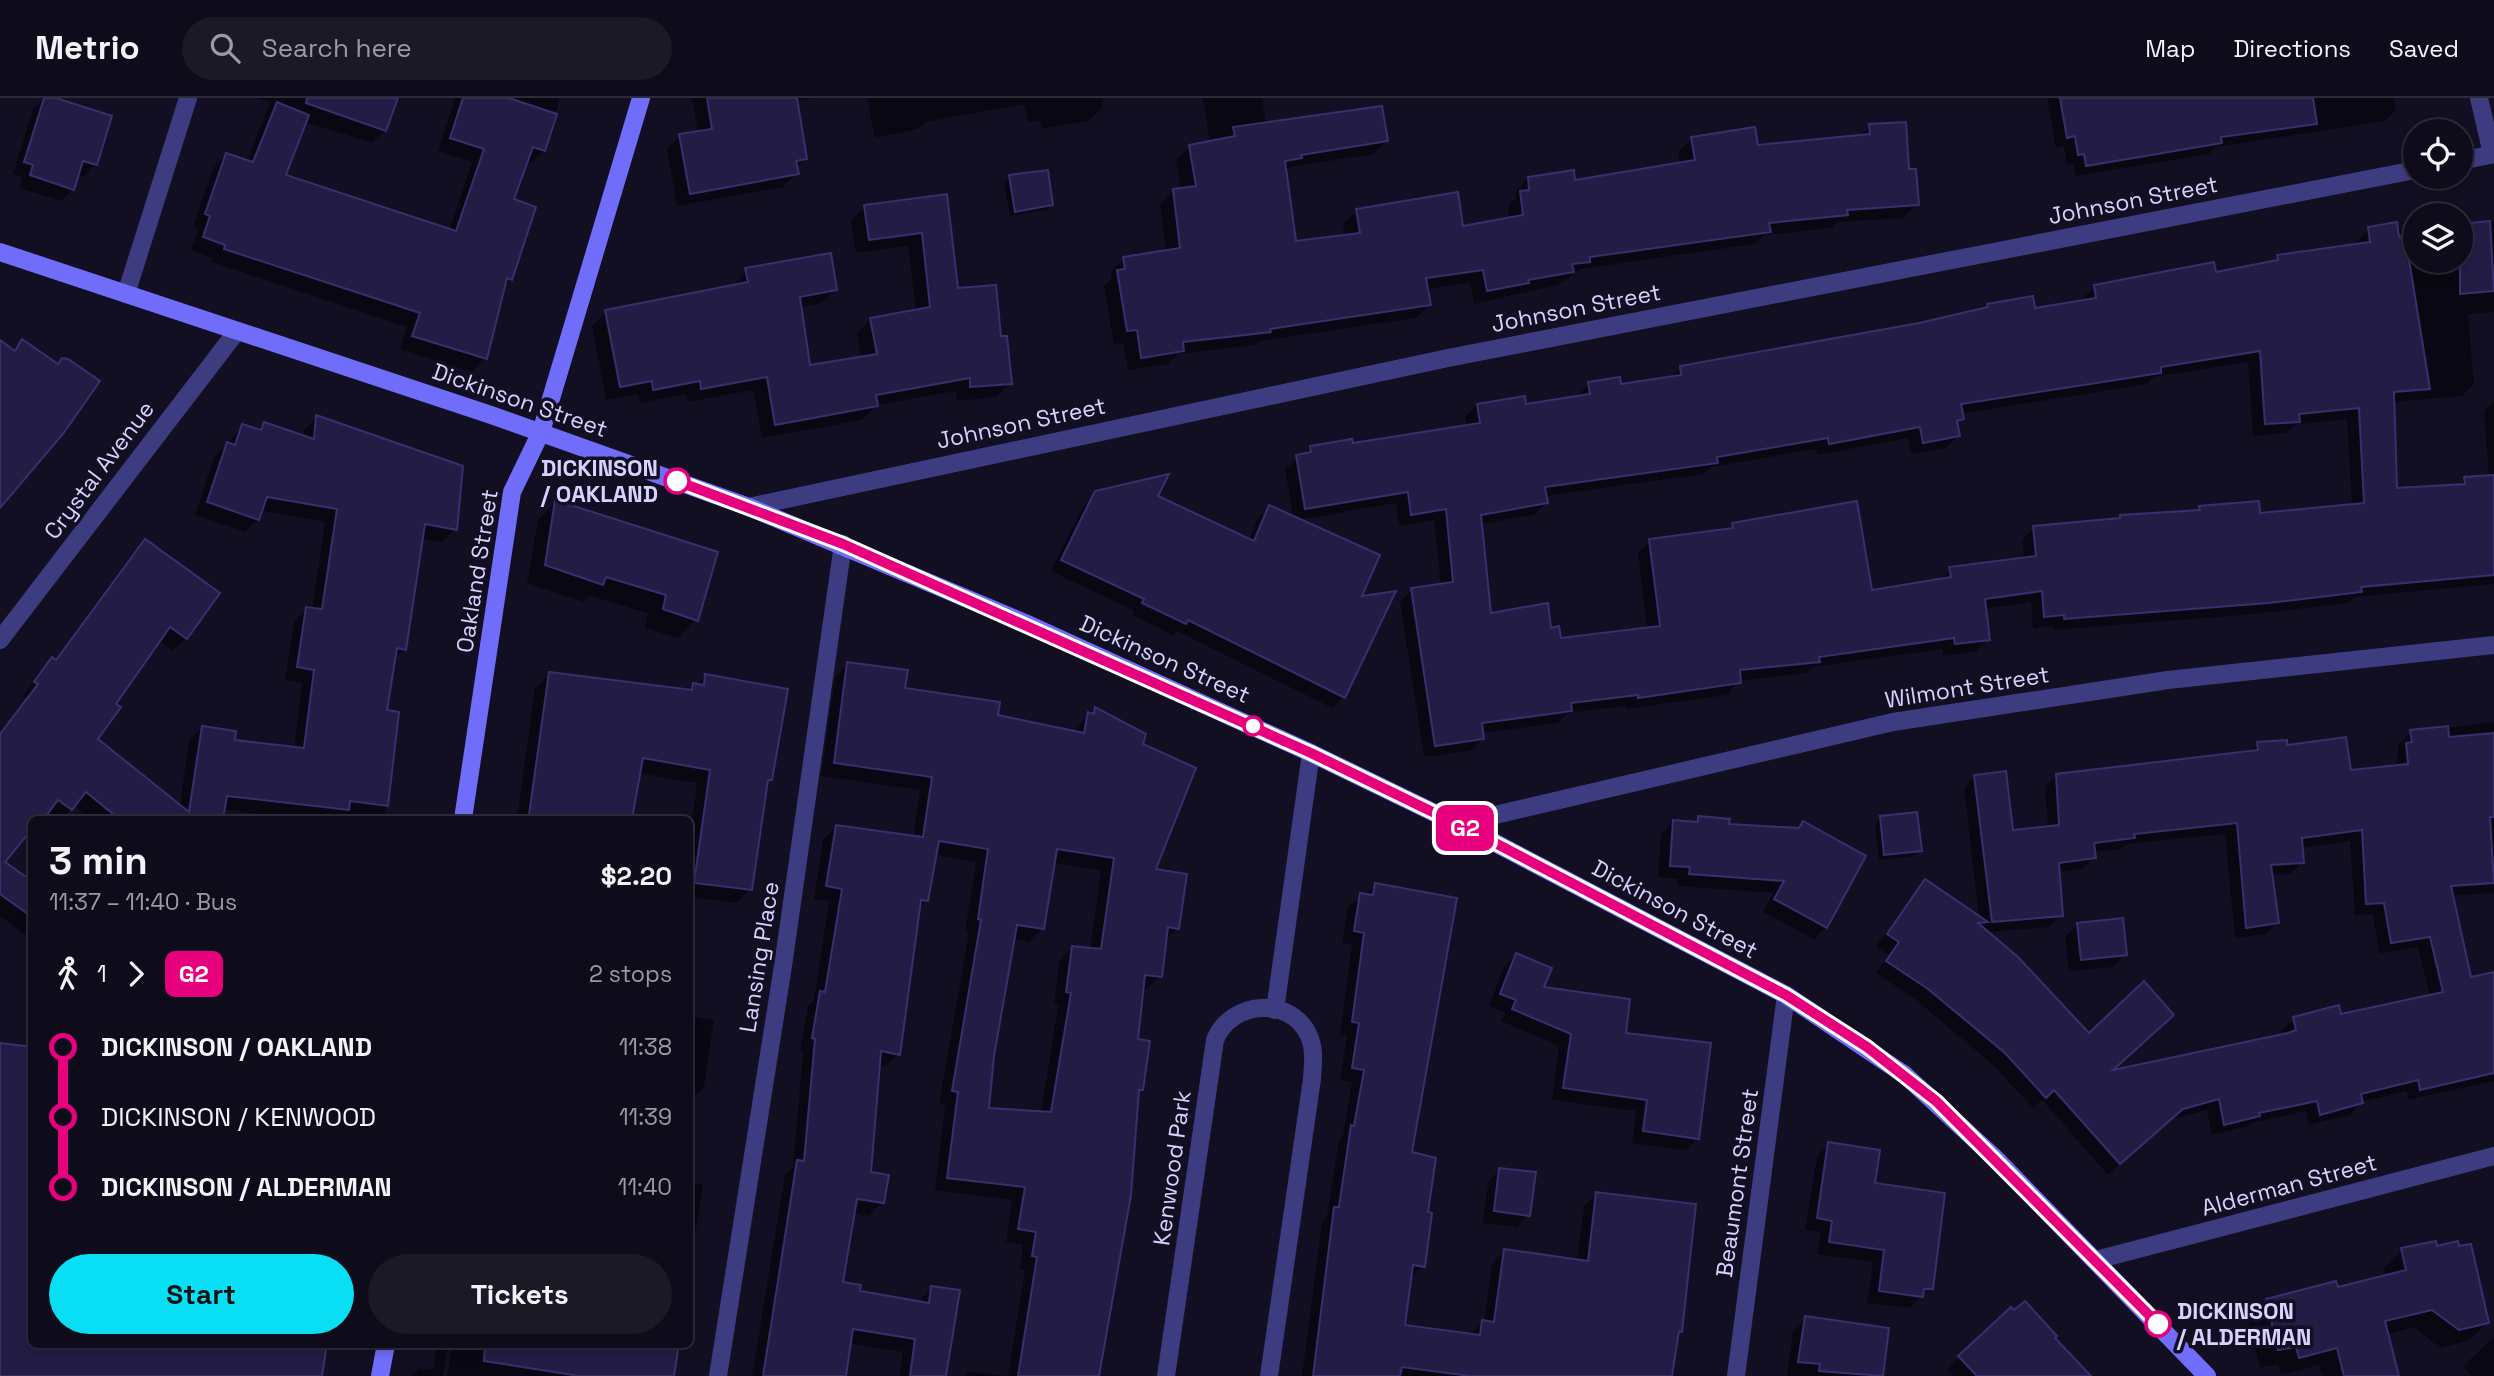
<!DOCTYPE html>
<meta charset="utf-8">
<style>
body{margin:0;font-family:"Space Grotesk",sans-serif;background:#1c1927;color:#f1f3f6;height:100vh;display:flex;flex-direction:column;font-size:26px;white-space:nowrap}
*{box-sizing:border-box;margin:0}
p{font-size:23px;color:#9b9ba2}
.icon{flex:none;width:38px;height:38px;fill:none;stroke:currentColor;stroke-width:2;stroke-linecap:round;stroke-linejoin:round}
.map{position:relative;flex:1;overflow:hidden}
.sheet{position:absolute;left:28px;top:718px;width:665px;height:532px;display:flex;flex-direction:column;background:#0e0b1a;border-radius:10px;box-shadow:0 4px 10px #0003,0 0 0 2px #2e2b39}
.sheet>*{flex:none}
.badge{padding:0 14px;border-radius:10px;font-size:24px;line-height:46px}
.controls{position:absolute;left:2403px;top:21px;display:grid;gap:14px}
.controls a{display:grid;place-items:center;width:70px;height:70px;border-radius:50%;background:#0e0b1a;box-shadow:0 4px 10px #0003,0 0 0 2px #2e2b39;font-size:35px}
.map>.badge{position:absolute;translate:-50% -50%;box-shadow:0 0 0 4px #fff}
.legs{display:flex;align-items:center;gap:10px;height:77px;padding:0 21px;font-size:23px}
.legs p{margin-inline-start:auto}
.summary{display:flex;align-items:center;justify-content:space-between;height:119px;padding:0 21px}
h1{font-size:38px;font-weight:700;line-height:52px}
.primary-button{display:flex;gap:14px;margin-top:auto;padding:14px 21px}
.primary-button a{flex:1;height:80px;border-radius:42px;background:#08def4;color:#111;font-size:28px;font-weight:700;line-height:80px;text-align:center}
.primary-button a+a{background:#1c1927;color:#f1f3f6}
ul{padding:0 21px;list-style:none}
li{display:flex;align-items:center;gap:24px;height:70px;font-size:26px}
li i{display:grid;place-items:center;width:10px;height:100%;margin:0 9px;background:currentColor}
li i::after{content:'';width:18px;height:18px;margin:-9px;border:5px solid;border-radius:50%;background:#0e0b1a}
li p{margin-inline-start:auto}
li:first-child i{background:linear-gradient(#0000 50%,currentColor 0)}
li:last-child i{background:linear-gradient(currentColor 50%,#0000 0)}
header{display:flex;align-items:center;gap:42px;box-sizing:border-box;height:98px;padding:0 35px;background:#0e0b1a;border-bottom:2px solid #2e2b39}
header strong{font-size:33px}
nav{display:flex;gap:38px;margin-inline-start:auto;font-size:24px}
.search{width:490px;height:63px;background:#1c1927;display:flex;align-items:center;gap:18px;box-sizing:border-box;padding:0 24px;border-radius:38px;color:#9b9ba2;font-size:26px}
.map>svg:first-child{display:block}
.shadow{fill:#0007;fill-rule:evenodd}
.building{fill:#231c44;stroke:#3b2e6f;stroke-width:2;fill-rule:evenodd}
.lines{fill:none;stroke-linecap:round;stroke-linejoin:round}
.minor{stroke:#3e3c81;stroke-width:18}
.secondary{stroke:#706dfa;stroke-width:18}
.line-1-casing{stroke:#fff;stroke-width:16}
.line-1{stroke:#e6007e;stroke-width:10}
.stop-1-dot{fill:#fff;stroke:#e6007e;stroke-width:3.5}
.labels{text-anchor:middle;stroke-width:7;stroke-linejoin:round;paint-order:stroke}
.street-label{font-size:23px;fill:#d7d3fe;stroke:#120f23}
.stop-label{font-size:23px;font-weight:bold;fill:#d7d3fe;stroke:#120f23;text-anchor:end}
</style>
<header>
<strong>Metrio</strong>
<div class="search"><svg class="icon" aria-label="search" viewBox="0 0 24 24"><circle cx="10" cy="10" r="6"/><path d="M15 15l6 6"/></svg>Search here</div>
<nav><a>Map</a><a>Directions</a><a>Saved</a></nav>
</header>
<div class="map">
<svg width="2494" height="1278" viewBox="0 0 2494 1278">
<rect width="100%" height="100%" fill="#120f23"/>
<!-- shadow -->
<g class="shadow">
<polygon points="44,0 110,19 95,67 83,79 77,77 73,91 61,103 19,90 22,79 13,76 33,11"/>
<path d="M256 0H397L385 32 372 45 305 24 283 78 449 133 472 64 438 53 455 0H560L544 52 530 65 526 63 511 102V181L503 189 485 261 472 274 400 251 407 229 212 164 213 160 191 152 198 131 193 129 213 70 227 57 247 64 270 4ZM524 48H538V52Z"/>
<polygon points="692,0 814,0 795,3 805,61 796,70 797,76 783,89 677,108 667,51 680,38 698,35"/>
<polygon points="867,0 1103,0 1102,10 1088,23 1042,31 1040,22 1028,24 1024,6 926,24 918,31 875,40"/>
<polygon points="1203,0 1262,0 1266,25 1386,43 1373,56 1291,69 1284,73 1295,145 1345,139 1343,126 1357,112 1462,130 1509,122 1508,108 1516,100 1515,94 1528,80 1574,84 1680,66 1678,54 1692,40 1756,49 1859,39 1870,28 1907,73 1917,106 1903,120 1838,124 1832,130 1765,137 1755,146 1581,171 1558,187 1474,206 1470,185 1426,191 1429,207 1416,220 1259,243 1255,247 1178,256 1169,266 1128,272 1123,245 1114,246 1104,188 1112,180 1110,174 1124,161 1166,154 1160,106 1174,92 1181,91 1176,62 1189,49 1210,45"/>
<polygon points="2047,0 2394,0 2396,11 2385,23 2216,49 2209,56 2076,78 2073,66 2067,67 2064,48 2056,50"/>
<polygon points="1010,79 1052,107 1046,112 1010,118 1004,85"/>
<polygon points="945,98 957,192 999,240 1010,285 996,299 957,303 956,293 877,307 862,322 762,340 753,292 688,304 686,296 640,305 638,296 606,302 592,228 606,214 733,189 746,172 836,191 822,205 800,209 809,269 861,261 857,235 871,221 916,213 908,148 856,155 851,123 865,109"/>
<path d="M2494 124V214L2468 216 2474 286 2462 298 2393 304 2395 392 2458 388 2465 381 2489 379 2484 313 2494 303V486L2354 499 2348 505 2255 516 2053 532V528L2033 530 2031 504 1984 511 1988 541 1976 554 1943 558V551L1812 569 1806 575 1739 583 1727 597 1626 611V608L1568 615 1558 625 1482 635 1483 641 1470 653 1424 659 1400 504 1412 492 1441 488 1434 422 1399 428 1396 405 1298 422 1359 500 1343 599 1332 610 1177 533 1173 537 1132 517 1134 513 1051 473 1084 407 1096 395 1156 399 1249 442 1258 420 1270 409 1293 419 1285 371 1311 350 1351 347 1467 328 1465 319 1477 307 1525 308 1577 298 1589 286 1619 288 1670 281 1680 270 1919 227 1984 212 1988 208 2034 212 2083 204V200L2095 188 2214 176 2271 165 2278 159 2357 147V143L2369 131 2415 132V163H2460V128ZM2248 264 2253 338 2286 335 2294 327 2347 321 2352 408 2258 417 2200 410 2196 414 2121 418 2117 422 2034 430 2022 442 2024 462 1950 471 1938 483 1871 494 1733 426 1727 433 1650 443 1638 455 1647 531 1560 542 1550 532 1489 517 1480 426 1534 417 1546 405 1545 398 1704 376 1711 369 1816 351 1817 357 1908 340 1911 356 1946 350 1958 338 1956 327 1962 321 1961 316 2147 286 2154 279Z"/>
<polygon points="317,319 455,431 442,444 421,440 404,551 393,562 385,613 387,707 382,721 283,721 283,719 223,711 221,721 90,721 74,708 61,721 54,721 45,714 39,721 32,721 2,764 32,785 32,834 27,838 0,818 0,634 26,600 23,598 39,575 54,563 132,456 145,443 186,540 173,553 158,542 114,606 95,641 180,708 189,643 202,630 233,644 294,651 302,585 285,582 294,524 307,511 312,512 325,424 260,412 258,421 245,434 195,417 214,359 243,328 257,333 264,326 303,339 304,332"/>
<polygon points="556,404 696,522 678,540 645,530 648,515 590,498 584,504 527,485 538,422"/>
<path d="M848 566 903 592 996 618 1074 635 1075 630 1095 612 1140 646 1153 773 1178 830 1164 843 1160 878 1147 891H1142L1136 942 1141 991 1137 995 1098 1278H1008L1025 1172 1020 1171 1023 1147 1006 1144 1012 1102 935 1092 945 1007 939 1006 969 834H965L976 764 935 757 927 802 918 811 898 956 885 969 878 968 869 1076 882 1104 869 1118 853 1115 841 1185 858 1195 919 1203 932 1190 958 1194 947 1278H899L903 1254 849 1245 844 1278H752L785 1077 793 1069 803 954 800 953 808 908 814 902 829 803 814 801 823 742 836 728 913 740 920 692 821 678 835 579ZM1053 765 1101 772 1090 852 1073 849 1059 863 1054 907 1058 908 1041 1015 987 1011 992 958 1012 841 1029 844 1042 831Z"/>
<polygon points="550,576 688,593 706,578 770,681 765,686 750,791 736,805 690,799 690,736 697,685 638,675 630,721 517,721 535,590"/>
<path d="M2494 624V795L2451 798 2470 881 2494 876V983L2408 1002 2407 993 2361 1004 2350 1017 2309 1027 2306 1013 2251 1025 2246 1029 2212 1037 2207 1012 2169 1022 2108 1077 2042 1002 2033 1010 1993 967 1916 902 1876 875 1888 857 1876 848 1925 783 1979 820 1964 690 1975 678 2012 734 2048 730 2045 689 2056 677 2249 655 2258 646 2286 649 2349 674 2396 669 2399 646 2411 634ZM2225 736 2235 840 2266 836 2277 824 2271 777 2291 776 2302 764 2301 750 2350 743 2355 817 2373 816 2379 856 2418 849 2430 898 2340 918 2294 920 2282 932 2283 938 2109 975 1986 834 2050 829 2061 817 2058 774 2082 771 2094 760 2093 754 2121 751 2126 746Z"/>
<polygon points="1699,720 1727,728 1797,732 1803,726 1826,829 1814,841 1763,814 1773,795 1678,788 1678,781 1658,779 1661,736 1674,724 1694,726"/>
<polygon points="1881,720 1920,752 1914,758 1879,762 1875,726"/>
<polygon points="1376,787 1410,1055 1426,1116 1423,1168 1411,1181 1403,1229 1470,1236 1484,1224 1492,1166 1505,1153 1577,1163 1584,1108 1597,1096 1680,1233 1671,1278 1302,1278 1322,1123 1327,1118 1339,1042 1343,1037 1352,984 1340,982 1347,937 1340,937 1352,847 1342,845 1348,809"/>
<polygon points="2077,827 2125,856 2113,869 2069,873 2065,839"/>
<polygon points="1516,857 1541,891 1624,937 1698,1040 1686,1052 1632,1045 1636,1013 1552,1002 1559,948 1501,923 1505,915 1489,908 1504,869"/>
<polygon points="690,918 714,922 704,989 692,1001"/>
<polygon points="1829,1046 1873,1087 1931,1190 1909,1210 1867,1205 1873,1164 1817,1156 1821,1134 1805,1132 1817,1058"/>
<polygon points="1500,1071 1529,1117 1517,1129 1483,1125 1488,1084"/>
<polygon points="690,1085 703,1087 690,1169"/>
<polygon points="2402,1152 2487,1225 2468,1243 2440,1250 2414,1229 2387,1236 2397,1278 2322,1278 2319,1267 2281,1277 2278,1266 2260,1270 2248,1220 2267,1202 2337,1191 2386,1179 2384,1170"/>
<polygon points="1806,1220 1887,1231 1880,1278 1787,1278 1793,1232"/>
<polygon points="2494,1239 2494,1278 2471,1278 2463,1268"/>
<polygon points="2052,1240 2089,1278 1954,1278 1947,1271 1959,1259"/>
<polygon points="437,1246 448,1246 443,1278 411,1278 419,1270 433,1272"/>
<polygon points="452,1246 677,1246 672,1278 447,1278"/>
<polygon points="969,1273 1002,1278 964,1278"/>
</g>
<!-- building -->
<g class="building">
<polygon points="44,0 56,0 112,18 97,67 83,63 74,92 30,77 33,67 24,64"/>
<polygon points="307,0 398,0 386,33 306,5"/>
<polygon points="463,0 509,0 557,16 545,53 533,49 514,101 536,109 512,182 507,180 487,261 412,238 420,215 224,151 225,147 203,139 210,118 205,116 226,55 253,64 277,4 309,17 286,77 456,133 484,51 450,40"/>
<polygon points="707,0 797,0 807,61 796,63 799,76 690,96 679,36 712,31"/>
<polygon points="2060,0 2313,0 2317,26 2221,39 2222,45 2086,68 2084,56 2078,57 2075,38 2067,40"/>
<polygon points="1382,8 1388,43 1301,57 1302,60 1285,63 1296,143 1360,135 1356,111 1458,94 1463,128 1523,117 1520,93 1529,92 1528,79 1574,72 1575,82 1695,62 1691,39 1755,29 1758,47 1870,36 1869,26 1906,24 1909,71 1916,71 1919,107 1847,112 1848,117 1769,125 1771,134 1590,159 1590,164 1572,166 1574,174 1528,182 1529,185 1487,193 1483,172 1426,180 1431,207 1270,231 1271,234 1183,244 1184,253 1141,260 1137,232 1127,233 1117,172 1125,171 1123,159 1180,150 1173,91 1196,88 1189,47 1235,38 1233,29"/>
<polygon points="1048,72 1053,107 1015,114 1009,77"/>
<polygon points="947,96 958,190 996,187 1001,238 1007,238 1012,286 970,289 970,280 876,297 878,308 775,327 767,279 701,291 700,283 653,292 652,283 620,289 605,212 748,184 745,170 831,155 837,192 800,199 810,267 877,256 870,220 930,209 922,135 869,142 864,107"/>
<polygon points="2490,123 2494,193 2460,196 2460,126"/>
<path d="M2397 124 2399 139 2405 137 2430 291 2394 294 2397 390 2465 386 2464 379 2494 377V477L2361 489 2362 494 2268 505 2064 521V517L2044 519 2042 493 1985 501 1990 542 1955 546 1954 540 1819 559 1820 564 1740 572 1741 585 1638 600V597L1571 605 1572 613 1482 625 1484 641 1435 648 1411 490 1453 484 1446 411 1411 417 1408 394 1305 411 1296 357 1311 354 1310 348 1352 341 1353 345 1480 325 1477 306 1525 298 1526 306 1590 296 1588 284 1620 279 1621 286 1681 277 1680 268 1919 225 1988 209 1987 206 2033 198 2035 210 2096 200 2094 187 2214 164 2216 174 2278 162 2277 157 2370 144 2368 129ZM2260 253 2265 326 2300 324 2299 316 2359 310 2364 405 2260 415 2259 403 2199 408 2200 412 2120 417V420L2033 428 2036 458 1949 469 1951 479 1872 492 1857 403 1732 425 1733 430 1649 441 1660 528 1561 540 1559 528 1551 530 1548 505 1491 515 1481 417 1548 405 1545 389 1718 365 1717 359 1828 340 1829 346 1920 329 1923 345 1960 338 1957 323 1964 321 1961 306 2161 275V269Z"/>
<polygon points="22,241 58,266 62,260 68,261 100,283 63,336 0,410 0,242 15,253"/>
<polygon points="316,317 463,368 457,432 425,426 406,552 397,550 387,612 399,614 388,708 350,703 349,712 227,698 223,721 119,721 86,694 72,712 58,702 46,718 32,721 32,731 5,764 32,783 32,819 0,796 0,636 38,586 34,584 52,559 56,562 145,441 220,495 187,541 170,529 116,606 121,609 98,641 189,714 202,628 236,633 235,642 304,650 314,572 297,569 306,509 322,511 337,411 267,399 259,422 207,404 227,344 235,347 242,326 261,332 264,324 314,341"/>
<polygon points="1169,376 1158,398 1254,443 1269,407 1380,457 1362,498 1396,493 1345,600 1188,522 1186,526 1142,505 1144,501 1061,462 1095,393"/>
<polygon points="555,402 718,454 698,523 663,511 666,497 606,479 603,487 545,467"/>
<path d="M847 564 908 572 905 590 1000 604 998 617 1084 635 1088 614 1094 616 1095 609 1146 636 1143 646 1196 670 1156 771 1187 776 1179 831 1168 829 1162 879 1145 877 1138 941 1150 943 1143 992H1139L1131 1097 1099 1278H1018L1037 1159 1032 1158 1036 1134 1018 1131 1025 1089 947 1080 958 994 952 993 981 822 978 821 988 751 939 743 928 803 921 802 900 957 881 953 871 1074 889 1077 884 1105 857 1101 843 1184 861 1187 860 1193 929 1205 931 1188 960 1192 946 1278H910L915 1241 853 1231 846 1278H763L797 1062 804 1063 815 941 812 940 820 893 825 894 842 791 826 788 836 727 923 739 932 679 834 665ZM1057 751 1114 760 1101 851 1072 848 1066 894 1071 895 1051 1014 989 1010 994 958 1017 827 1044 831Z"/>
<polygon points="549,574 692,592 693,585 704,587 705,576 788,591 772,682 768,682 752,792 694,785 710,672 643,660 632,721 555,721 529,717"/>
<polygon points="2448,628 2449,639 2494,635 2494,719 2490,719 2494,785 2451,788 2471,879 2494,874 2494,975 2420,992 2418,982 2361,996 2363,1005 2320,1017 2317,1003 2259,1015 2260,1018 2224,1027 2219,1001 2183,1011 2120,1066 2054,992 2046,1000 2005,955 1928,891 1886,863 1899,844 1887,836 1925,781 1988,824 1978,825 2018,859 2089,935 2144,883 2174,917 2113,972 2288,935 2296,932 2293,919 2339,907 2341,916 2443,894 2430,839 2391,845 2384,805 2366,806 2362,732 2302,740 2304,765 2271,767 2279,825 2246,830 2237,725 2134,736 2135,740 2094,745 2096,760 2059,765 2063,818 1992,824 1974,677 2006,673 2013,732 2059,727 2056,676 2258,652 2257,644 2287,642 2287,647 2346,639 2351,672 2408,666 2406,645 2412,644 2410,632"/>
<polygon points="1917,714 1922,753 1884,757 1880,718"/>
<polygon points="1698,718 1730,721 1729,726 1799,730 1803,723 1866,758 1827,830 1774,801 1784,783 1689,776 1690,769 1670,768 1673,722 1698,724"/>
<polygon points="1375,785 1457,800 1412,1054 1436,1060 1428,1114 1432,1115 1425,1169 1413,1167 1405,1227 1480,1237 1482,1222 1494,1224 1504,1151 1588,1163 1596,1094 1696,1106 1682,1234 1679,1233 1672,1278 1470,1278 1402,1269 1400,1278 1313,1278 1334,1109 1339,1109 1351,1027 1354,1028 1364,972 1352,970 1359,925 1352,924 1364,835 1354,833 1360,795 1373,797"/>
<polygon points="2123,820 2127,857 2081,862 2077,825"/>
<polygon points="1516,855 1552,870 1544,889 1630,901 1626,935 1711,945 1699,1041 1643,1033 1647,1002 1563,990 1571,936 1512,911 1516,902 1500,896"/>
<polygon points="0,945 32,949 32,1246 327,1246 322,1278 0,1278"/>
<polygon points="1828,1044 1880,1052 1875,1085 1945,1095 1933,1191 1924,1191 1923,1199 1879,1193 1884,1152 1829,1144 1832,1123 1817,1120"/>
<polygon points="1499,1070 1536,1074 1530,1118 1494,1113"/>
<polygon points="2436,1143 2437,1148 2458,1143 2459,1148 2471,1146 2489,1225 2459,1232 2432,1212 2385,1223 2399,1278 2344,1278 2337,1250 2299,1260 2296,1249 2278,1252 2266,1201 2336,1183 2338,1189 2406,1172 2401,1150"/>
<polygon points="2025,1203 2057,1238 2055,1240 2091,1278 1977,1278 1958,1258 2011,1209 2014,1212"/>
<polygon points="1805,1218 1889,1230 1883,1278 1819,1273 1820,1266 1798,1264"/>
<polygon points="485,1246 679,1246 674,1278 579,1278 484,1263"/>
</g>
<g class="lines">
<!-- minor -->
<g class="minor">
<polyline points="2479,0 2492,56"/>
<polyline points="2460,63 2494,56"/>
<polyline points="126,196 188,0"/>
<polyline points="749,409 1448,260 2415,72"/>
<polyline points="0,542 237,233"/>
<polyline points="1457,726 1893,624 2168,582 2494,547"/>
<polyline points="1275,912 1311,655"/>
<polyline points="2096,1162 2494,1058"/>
<polyline points="718,1278 783,868 843,446"/>
<path d="M1166 1278 1215 942C1230 903 1291 897 1309 938 1315 951 1313 967 1312 981L1269 1278"/>
<polyline points="1736,1278 1786,897"/>
</g>
<!-- secondary -->
<g class="secondary">
<polyline points="0,154 491,317 749,409 1025,525 1311,655 1478,736 1786,897 1905,977 1995,1060 2207,1278"/>
<polyline points="463,721 512,394 541,334 641,0"/>
<polyline points="380,1278 386,1246"/>
</g>
</g>
<g class="lines">
<!-- line-1 casing -->
<g class="line-1-casing">
<polyline id="line-1" points="677,383 843,446 1311,655 1478,736 1786,897 1867,949 1936,1003 2158,1226"/>
</g>
<!-- line-1 -->
<use href="#line-1" class="line-1"/>
</g>
<!-- markers -->
<g class="stop-1-dot">
<circle cx="677" cy="383" r="12"/>
<circle cx="1253" cy="628" r="9"/>
<circle cx="2158" cy="1226" r="12"/>
</g>
<g class="labels">
<!-- street labels -->
<g class="street-label">
<text transform="translate(2133 102) rotate(-11)" y="8">Johnson Street</text>
<text transform="translate(1576 210) rotate(-11)" y="8">Johnson Street</text>
<text transform="translate(520 302) rotate(19)" y="8">Dickinson Street</text>
<text transform="translate(1021 325) rotate(-12)" y="8">Johnson Street</text>
<text transform="translate(99 372) rotate(-53)" y="8">Crystal Avenue</text>
<text transform="translate(477 473) rotate(-81)" y="8">Oakland Street</text>
<text transform="translate(1165 561) rotate(24)" y="8">Dickinson Street</text>
<text transform="translate(1967 589) rotate(-9)" y="8">Wilmont Street</text>
<text transform="translate(1675 811) rotate(28)" y="8">Dickinson Street</text>
<text transform="translate(759 859) rotate(-81)" y="8">Lansing Place</text>
<text transform="translate(1172 1070) rotate(-82)" y="8">Kenwood Park</text>
<text transform="translate(1737 1085) rotate(-82)" y="8">Beaumont Street</text>
<text transform="translate(2289 1087) rotate(-15)" y="8">Alderman Street</text>
</g>
<!-- stop labels -->
<g class="stop-label">
<text x="658" y="378">DICKINSON<tspan x="658" dy="26">/ OAKLAND</tspan></text>
<text x="2177" y="1221" text-anchor="start">DICKINSON<tspan x="2177" dy="26">/ ALDERMAN</tspan></text>
</g>
</g>
</svg>
<div class="controls">
<a><svg class="icon" aria-label="locate" viewBox="0 0 24 24"><circle cx="12" cy="12" r="6"/><path d="M12 2v4M12 18v4M2 12h4M18 12h4"/></svg></a>
<a><svg class="icon" aria-label="layers" viewBox="0 0 24 24"><path d="M12 4l9 5-9 5-9-5zM3 14l9 5 9-5"/></svg></a>
</div>
<b class="badge" style="left:1465px;top:730px;background:#e6007e;color:#fff">G2</b>
<section class="sheet">
<div class="summary"><div><h1>3 min</h1><p>11:37 – 11:40 · Bus</p></div><b>$2.20</b></div>
<div class="legs"><svg class="icon" aria-label="walk" viewBox="0 0 24 24"><circle cx="13" cy="4" r="2"/><path d="M13 8l-2 6 4 7M11 14l-3 7M7 12l3-4h3l4 4"/></svg>1<svg class="icon" aria-label="forward" viewBox="0 0 24 24"><path d="M9 5l7 7-7 7"/></svg><b class="badge" style="background:#e6007e;color:#fff">G2</b><p>2 stops</p></div>
<ul>
<li><i style="color:#e6007e"></i><b>DICKINSON / OAKLAND</b><p>11:38</p></li>
<li><i style="color:#e6007e"></i><span>DICKINSON / KENWOOD</span><p>11:39</p></li>
<li><i style="color:#e6007e"></i><b>DICKINSON / ALDERMAN</b><p>11:40</p></li>
</ul>
<div class="primary-button"><a>Start</a><a>Tickets</a></div>
</section>
</div>
